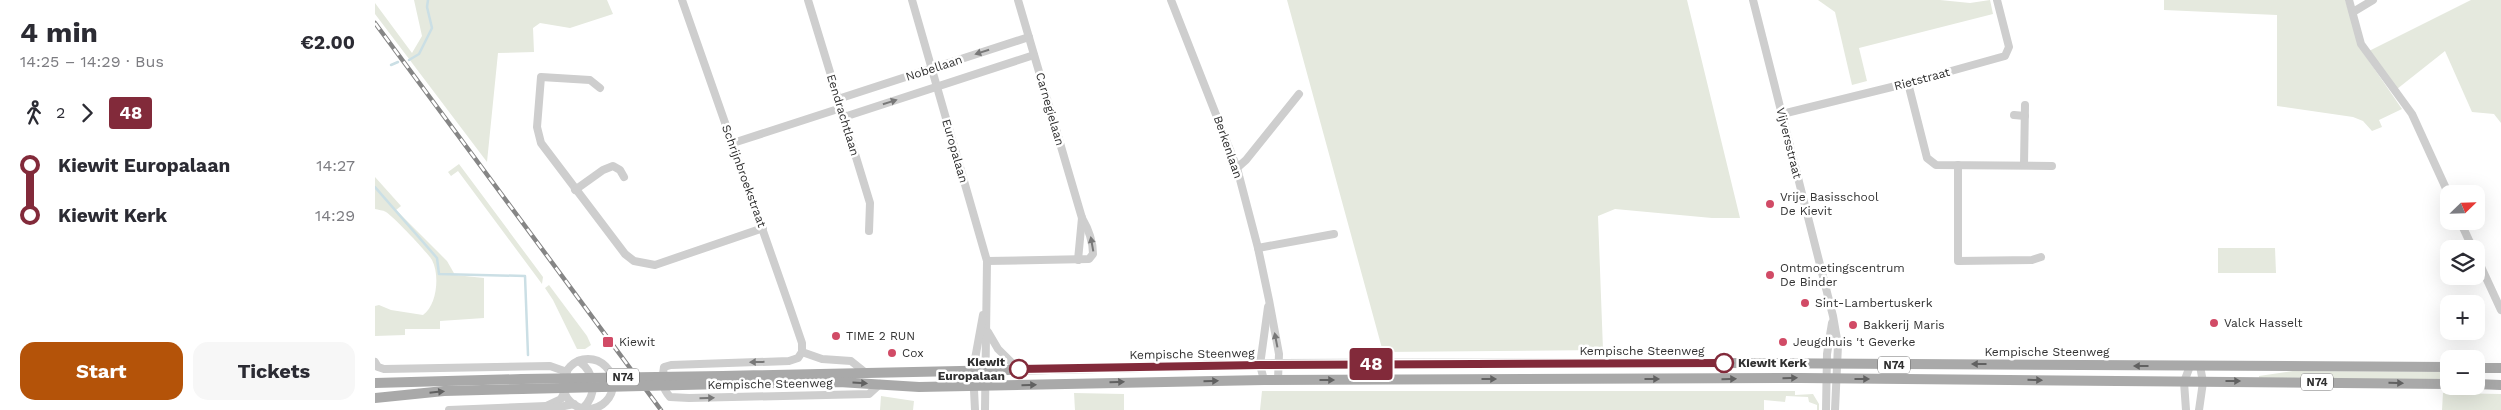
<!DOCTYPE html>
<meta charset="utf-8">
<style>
body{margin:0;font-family:"Work Sans",sans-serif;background:#f7f7f7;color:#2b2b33;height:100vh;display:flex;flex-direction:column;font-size:19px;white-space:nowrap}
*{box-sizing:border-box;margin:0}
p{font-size:16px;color:#7c7c81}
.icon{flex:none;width:28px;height:28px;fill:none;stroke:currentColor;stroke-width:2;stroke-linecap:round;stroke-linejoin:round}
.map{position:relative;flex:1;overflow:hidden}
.side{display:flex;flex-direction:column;background:#fff;width:375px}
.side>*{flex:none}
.badge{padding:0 10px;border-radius:4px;font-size:18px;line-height:32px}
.needle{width:32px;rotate:67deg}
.fabs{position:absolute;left:2065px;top:185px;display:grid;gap:10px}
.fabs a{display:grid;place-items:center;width:45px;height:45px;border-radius:10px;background:#fff;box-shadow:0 5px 20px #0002;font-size:25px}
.map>.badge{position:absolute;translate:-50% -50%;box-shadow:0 0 0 2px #fff}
.legs{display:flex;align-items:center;gap:8px;height:55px;padding:0 20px;font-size:16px}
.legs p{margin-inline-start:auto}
.head{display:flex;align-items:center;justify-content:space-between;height:85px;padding:0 20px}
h1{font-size:28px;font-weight:700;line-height:38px}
.primary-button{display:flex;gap:10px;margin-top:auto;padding:10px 20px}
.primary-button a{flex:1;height:58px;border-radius:15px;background:#b45309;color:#fff;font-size:20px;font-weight:700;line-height:58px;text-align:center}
.primary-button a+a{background:#f7f7f7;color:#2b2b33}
ul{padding:0 20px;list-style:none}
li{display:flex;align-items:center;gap:18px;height:50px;font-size:19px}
li i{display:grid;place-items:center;width:8px;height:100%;margin:0 6px;background:currentColor}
li i::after{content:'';width:12px;height:12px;margin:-6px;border:4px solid;border-radius:50%;background:#fff}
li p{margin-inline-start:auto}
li:first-child i{background:linear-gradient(#0000 50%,currentColor 0)}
li:last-child i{background:linear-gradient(currentColor 50%,#0000 0)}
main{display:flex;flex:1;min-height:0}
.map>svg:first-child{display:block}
.green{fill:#e5e9de}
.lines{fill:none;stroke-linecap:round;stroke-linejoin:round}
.stream{stroke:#cbdfe5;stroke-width:2.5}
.minor{stroke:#cecece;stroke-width:8}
.major{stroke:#a9a9a9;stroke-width:10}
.rail-casing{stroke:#868686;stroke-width:4.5}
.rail{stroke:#fff;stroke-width:2.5;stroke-dasharray:8;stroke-linecap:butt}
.major-bridge{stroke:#a9a9a9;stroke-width:10}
.oneway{fill:#787878}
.oneway2{fill:#616161}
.line-1-casing{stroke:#fff;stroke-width:11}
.line-1{stroke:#822a3a;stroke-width:8}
.poi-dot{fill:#d14b66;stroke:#fff;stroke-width:2}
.stop-1-dot{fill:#fff;stroke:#822a3a;stroke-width:2.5}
.labels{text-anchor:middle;stroke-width:5;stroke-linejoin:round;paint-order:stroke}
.shield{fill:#fff;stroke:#6f6f6f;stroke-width:1}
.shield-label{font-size:11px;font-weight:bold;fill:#313131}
.street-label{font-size:12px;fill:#313131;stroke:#fff}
.poi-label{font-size:12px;fill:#313131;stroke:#fff;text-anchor:start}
.stop-label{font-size:12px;font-weight:bold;fill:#313131;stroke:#fff;text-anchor:end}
</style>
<main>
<section class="side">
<div class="head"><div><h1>4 min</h1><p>14:25 – 14:29 · Bus</p></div><b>€2.00</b></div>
<div class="legs"><svg class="icon" aria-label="walk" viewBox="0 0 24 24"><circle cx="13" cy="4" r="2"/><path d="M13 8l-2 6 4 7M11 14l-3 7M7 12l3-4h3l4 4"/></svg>2<svg class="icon" aria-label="forward" viewBox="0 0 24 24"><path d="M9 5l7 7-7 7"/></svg><b class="badge" style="background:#822a3a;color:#fff">48</b></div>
<ul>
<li><i style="color:#822a3a"></i><b>Kiewit Europalaan</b><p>14:27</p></li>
<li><i style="color:#822a3a"></i><b>Kiewit Kerk</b><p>14:29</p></li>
</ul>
<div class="primary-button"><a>Start</a><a>Tickets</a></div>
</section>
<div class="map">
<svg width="2126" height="410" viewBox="0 0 2126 410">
<rect width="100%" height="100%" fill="#fff"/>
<!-- green -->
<g class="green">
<polygon points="39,0 232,0 238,14 195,28 165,23 158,28 159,52 123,53 112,162 0,14 0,3 37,53 47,36"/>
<polygon points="912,0 1312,0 1365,218 1337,218 1240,209 1223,216 1228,350 1008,352"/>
<polygon points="1443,0 1565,0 1595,3 1615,0 1618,14 1484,48 1492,81 1477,85 1460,12"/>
<polygon points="1789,0 1970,0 1987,51 2027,109 2004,120 2007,127 1997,131 1988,121 1978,117 1902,106 1902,15 1789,10"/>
<polygon points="2096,0 2126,0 2126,123 2119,114 2097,112 2070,51 2022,89 1994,51"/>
<polygon points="84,164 168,277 167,284 83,171 76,176 73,172"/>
<path d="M0 177 26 206 21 210 72 261 80 275 109 278V318L65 321V329H30V335L0 336V306L4 305 16 310 48 315C62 305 65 275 57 260 53 253 19 217 11 212 8 210 3 210 0 209Z"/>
<polygon points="1843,248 1900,248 1901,273 1843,273"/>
<polygon points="174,285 212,336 216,345 210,349 202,349 178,300 170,288"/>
<polygon points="1918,371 2074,372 2074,380 1884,378 1884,376"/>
<polygon points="887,391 1420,391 1420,395 1438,394 1444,404 1444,410 1442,410 1442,405 1434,402 1433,397 1411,396 1410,402 1389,400 1389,410 885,410"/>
<polygon points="699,393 749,394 749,410 700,410"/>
<polygon points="2068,393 2126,394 2126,410 2067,410"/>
<polygon points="506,396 539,401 538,410 505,410"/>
</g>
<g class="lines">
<!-- stream -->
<g class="stream">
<polyline points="34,60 44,54 57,28 52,7 53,0"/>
<polyline points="16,65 23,62"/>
<polyline points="0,187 62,258 64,274 150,276 153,355"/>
</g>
<!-- minor -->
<g class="minor">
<polyline points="307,0 415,308 427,343 427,352"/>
<polyline points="433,0 495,203 494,231"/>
<polyline points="537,0 612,261 610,410"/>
<polyline points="796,0 862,168 883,248 894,300 904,354 903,380"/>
<polyline points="1378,0 1458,316 1463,345 1460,410"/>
<polyline points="1974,0 1986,44 2037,114 2074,195"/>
<polyline points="1978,12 1998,0"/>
<polyline points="1533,83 1552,158 1561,165 1677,166"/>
<polyline points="225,88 215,80 166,77 162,127 166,143 250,254 259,261 280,265 388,228"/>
<polyline points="463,99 654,37"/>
<polyline points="1407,114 1533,83 1630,56 1634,47 1622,0"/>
<polyline points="1639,115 1650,116"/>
<polyline points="469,117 659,55"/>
<polyline points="358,143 466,108"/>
<polyline points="1583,165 1583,261 1657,260 1666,257"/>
<polyline points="1649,165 1650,105"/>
<polyline points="862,168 871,160 924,94"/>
<polyline points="200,190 228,170 238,166 245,170 249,177"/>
<polyline points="2085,221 2098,249"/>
<polyline points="883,248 959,234"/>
<polyline points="2101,256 2126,310"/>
<polyline points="703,260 707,218"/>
<path d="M612 261 714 259 718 254C718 241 714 230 707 218L643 0"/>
<polyline points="613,332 623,349 643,369"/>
<path d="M427 352 423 358 414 361 296 365 289 367C287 379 286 387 295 397L314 398 494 394 505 384"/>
<polyline points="427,352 447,359 476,361 491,373"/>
<circle cx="213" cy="384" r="25"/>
<path d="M204 361C220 373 223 394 208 408"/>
<polyline points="0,362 3,367 9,369 175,366 192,372"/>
<polyline points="889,380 885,365 893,307"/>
<polyline points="171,406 186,399 190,391"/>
<polyline points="74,410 171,406 180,408 199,404"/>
<polyline points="600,410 598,370 608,315"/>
<polyline points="1451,410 1452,354 1457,323"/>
<polyline points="1811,410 1809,382 1815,366"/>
<polyline points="1824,410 1828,382 1825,366"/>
</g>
<!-- major -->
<g class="major">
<polyline points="2101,368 2126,368"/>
<polyline points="348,376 904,364 1349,363 2074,367"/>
<polyline points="0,383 147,379"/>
<polyline points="348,384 464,382 544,387 889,380 1426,378 2074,384"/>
<polyline points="2101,384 2126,385"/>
<polyline points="0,398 69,391 147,389"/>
</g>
<!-- rail casing -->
<g class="rail-casing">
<polyline id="rail" points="0,23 286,410"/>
</g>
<!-- rail -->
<use href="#rail" class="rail"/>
<!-- major-bridge -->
<g class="major-bridge">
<polyline points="147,379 348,376"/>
<polyline points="147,389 348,384"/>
</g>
</g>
<!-- one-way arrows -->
<defs><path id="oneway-solid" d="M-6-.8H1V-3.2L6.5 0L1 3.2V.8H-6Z" transform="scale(1.25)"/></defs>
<g class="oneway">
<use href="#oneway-solid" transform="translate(607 52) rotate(162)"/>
<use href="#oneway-solid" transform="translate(515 102) rotate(-18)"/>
<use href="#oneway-solid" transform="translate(717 244) rotate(-100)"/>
<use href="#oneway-solid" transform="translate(901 340) rotate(-101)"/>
<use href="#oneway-solid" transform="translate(382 362) rotate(179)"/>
<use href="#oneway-solid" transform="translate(332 398) rotate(-1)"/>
</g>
<g class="oneway2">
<use href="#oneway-solid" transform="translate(1604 364) rotate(-180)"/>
<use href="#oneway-solid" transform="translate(1766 366) rotate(-180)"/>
<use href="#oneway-solid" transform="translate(1415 378) rotate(-1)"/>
<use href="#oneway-solid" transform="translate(1114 379)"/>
<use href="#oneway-solid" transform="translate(1277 379)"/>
<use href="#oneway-solid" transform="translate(1354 379) rotate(-1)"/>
<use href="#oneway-solid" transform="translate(1487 379)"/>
<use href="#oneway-solid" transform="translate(952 380)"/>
<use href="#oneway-solid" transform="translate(1660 380) rotate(1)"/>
<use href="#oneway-solid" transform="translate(836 381) rotate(-1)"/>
<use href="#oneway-solid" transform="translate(1858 381)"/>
<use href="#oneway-solid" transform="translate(742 382) rotate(-2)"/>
<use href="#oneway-solid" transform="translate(485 383) rotate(3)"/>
<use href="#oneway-solid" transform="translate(2021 383) rotate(1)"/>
<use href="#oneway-solid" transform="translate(654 385) rotate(-1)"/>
<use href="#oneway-solid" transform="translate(62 392) rotate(-6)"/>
</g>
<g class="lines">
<!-- line-1 casing -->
<g class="line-1-casing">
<polyline id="line-1" points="644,369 885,365 1349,363"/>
</g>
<!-- line-1 -->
<use href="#line-1" class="line-1"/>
</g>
<!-- markers -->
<g class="poi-dot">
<circle cx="1395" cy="204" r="5"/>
<circle cx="1395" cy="275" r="5"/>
<circle cx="1430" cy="303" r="5"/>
<circle cx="1839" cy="323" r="5"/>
<circle cx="1478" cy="325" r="5"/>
<circle cx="461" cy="336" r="5"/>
<rect x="227" y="336" width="12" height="12" rx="2.5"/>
<circle cx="1408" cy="342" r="5"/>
<circle cx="517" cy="353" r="5"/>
</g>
<g class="stop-1-dot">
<circle cx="1349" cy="363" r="9"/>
<circle cx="644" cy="369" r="9"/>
</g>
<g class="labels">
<!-- shield labels -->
<g class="shield">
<rect x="1503" y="356.5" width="32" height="17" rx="4"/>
<rect x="232" y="368.5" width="32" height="17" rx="4"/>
<rect x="1926" y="373.5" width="32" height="17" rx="4"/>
</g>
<g class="shield-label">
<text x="1519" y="369">N74</text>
<text x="248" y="381">N74</text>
<text x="1942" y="386">N74</text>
</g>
<!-- street labels -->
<g class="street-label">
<text transform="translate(559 68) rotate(-18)" y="4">Nobellaan</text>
<text transform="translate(1547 79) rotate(-15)" y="4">Rietstraat</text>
<text transform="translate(675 109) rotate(74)" y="4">Carnegielaan</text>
<text transform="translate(468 115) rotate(73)" y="4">Eendrachtlaan</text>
<text transform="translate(1414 143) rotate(76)" y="4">Vijversstraat</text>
<text transform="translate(853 147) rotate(71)" y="4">Berkenlaan</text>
<text transform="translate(580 151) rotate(74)" y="4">Europalaan</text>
<text transform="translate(369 176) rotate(70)" y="4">Schrijnbroekstraat</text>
<text x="1267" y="355">Kempische Steenweg</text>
<text x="1672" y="356">Kempische Steenweg</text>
<text transform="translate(817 354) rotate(-1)" y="4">Kempische Steenweg</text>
<text transform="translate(395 384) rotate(-1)" y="4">Kempische Steenweg</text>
</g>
<!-- poi labels -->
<g class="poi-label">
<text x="1405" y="201">Vrije Basisschool<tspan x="1405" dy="14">De Kievit</tspan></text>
<text x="1405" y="272">Ontmoetingscentrum<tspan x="1405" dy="14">De Binder</tspan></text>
<text x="1440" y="307">Sint-Lambertuskerk</text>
<text x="1849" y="327">Valck Hasselt</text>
<text x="1488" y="329">Bakkerij Maris</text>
<text x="471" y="340">TIME 2 RUN</text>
<text x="244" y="346">Kiewit</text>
<text x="1418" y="346">Jeugdhuis 't Geverke</text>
<text x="527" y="357">Cox</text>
</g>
<!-- stop labels -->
<g class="stop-label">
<text x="630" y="366">Kiewit<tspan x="630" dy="14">Europalaan</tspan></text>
<text x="1363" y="367" text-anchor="start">Kiewit Kerk</text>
</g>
</g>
</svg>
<div class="fabs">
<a><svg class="needle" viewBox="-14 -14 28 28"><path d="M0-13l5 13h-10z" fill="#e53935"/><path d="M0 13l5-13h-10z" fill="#7c7c81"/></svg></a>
<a><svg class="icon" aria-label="layers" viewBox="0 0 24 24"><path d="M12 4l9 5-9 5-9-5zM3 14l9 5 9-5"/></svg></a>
<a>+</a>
<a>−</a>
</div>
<b class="badge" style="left:996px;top:364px;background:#822a3a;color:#fff">48</b>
</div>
</main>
